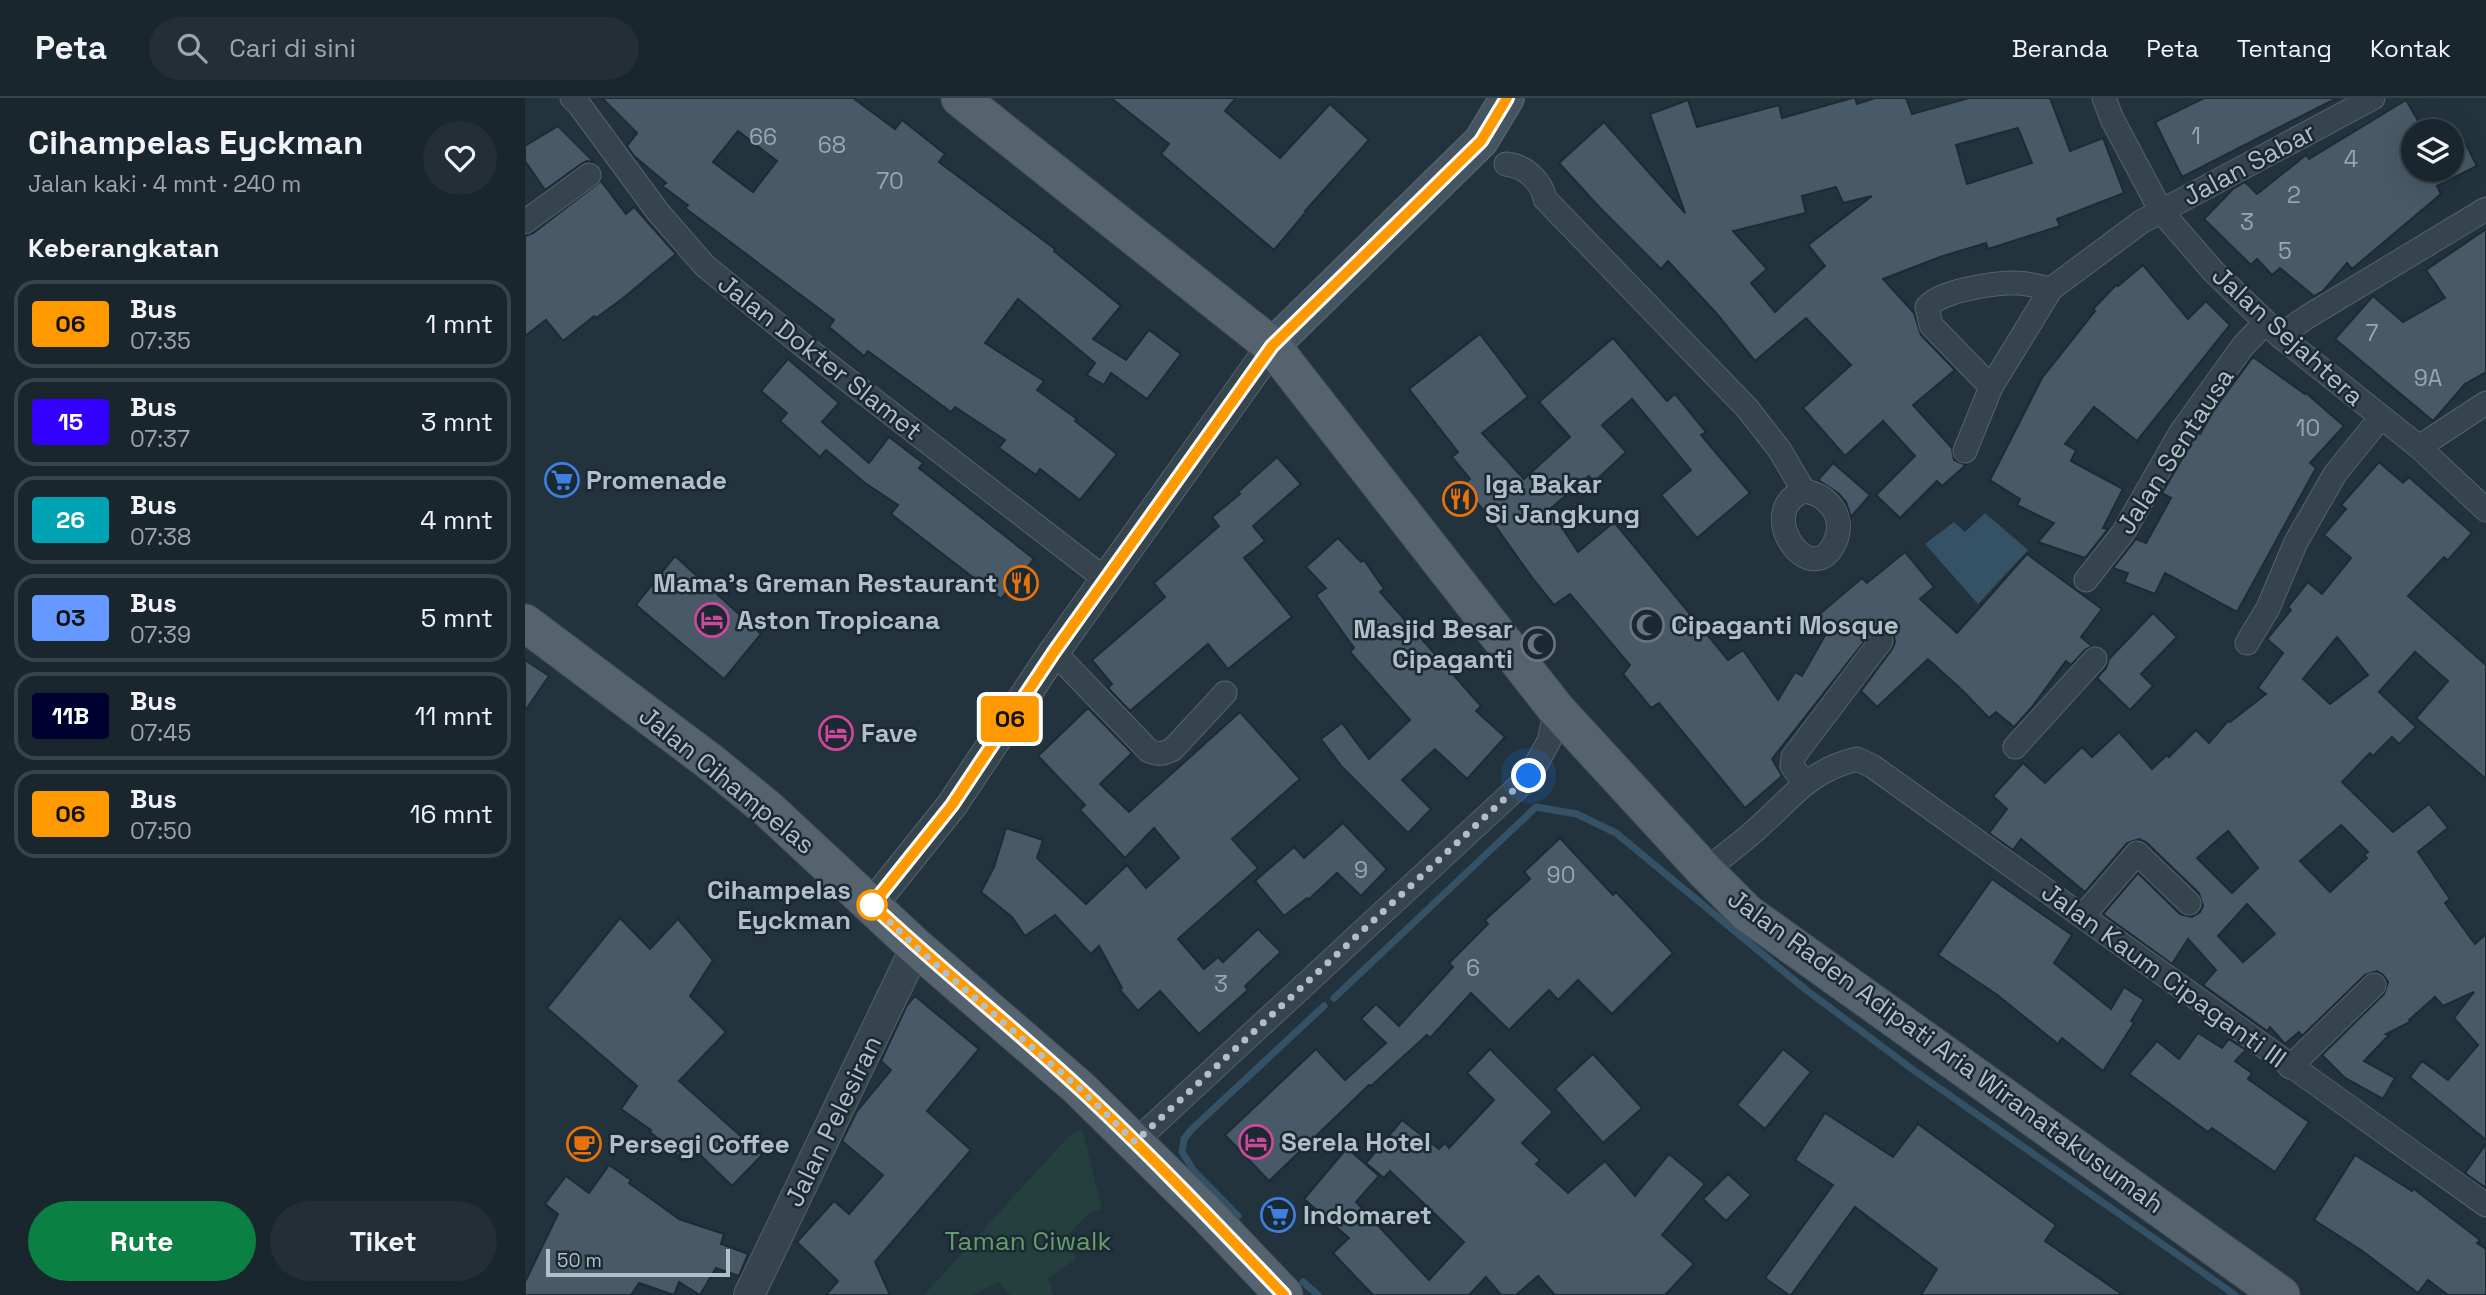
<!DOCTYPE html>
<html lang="id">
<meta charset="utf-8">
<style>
body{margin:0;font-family:"Space Grotesk",sans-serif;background:#232e36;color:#f1f3f6;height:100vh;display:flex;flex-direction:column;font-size:26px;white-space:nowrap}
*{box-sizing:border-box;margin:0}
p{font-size:23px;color:#9fa5aa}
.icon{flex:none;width:38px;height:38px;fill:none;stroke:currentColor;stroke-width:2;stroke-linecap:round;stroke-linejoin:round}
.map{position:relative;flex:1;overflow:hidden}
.sheet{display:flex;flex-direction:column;background:#1a262e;width:525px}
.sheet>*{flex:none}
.badge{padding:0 14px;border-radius:5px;font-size:24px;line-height:46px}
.fabs{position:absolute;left:1876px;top:21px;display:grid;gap:14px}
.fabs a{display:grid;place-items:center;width:63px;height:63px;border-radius:50%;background:#1a262e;box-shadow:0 7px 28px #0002,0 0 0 2px #38434a;font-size:35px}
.scale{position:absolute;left:21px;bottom:18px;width:184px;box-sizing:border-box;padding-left:7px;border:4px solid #b2bfc9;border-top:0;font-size:19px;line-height:24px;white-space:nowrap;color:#b2bfc9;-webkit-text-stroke:5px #1b2932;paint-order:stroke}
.you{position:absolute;width:35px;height:35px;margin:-18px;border:5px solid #fff;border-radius:50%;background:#1a73e8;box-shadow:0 0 0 10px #1a73e833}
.map>.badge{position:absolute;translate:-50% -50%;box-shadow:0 0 0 4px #fff}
h2{padding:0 28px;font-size:26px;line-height:63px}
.round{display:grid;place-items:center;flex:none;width:74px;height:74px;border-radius:37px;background:#232e36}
.headline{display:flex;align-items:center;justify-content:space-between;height:119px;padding:0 28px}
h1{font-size:33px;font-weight:600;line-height:52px}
.primary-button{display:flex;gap:14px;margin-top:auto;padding:14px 28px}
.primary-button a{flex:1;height:80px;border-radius:42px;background:#0b8043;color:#fff;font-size:28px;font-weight:600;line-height:80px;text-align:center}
.primary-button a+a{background:#232e36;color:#f1f3f6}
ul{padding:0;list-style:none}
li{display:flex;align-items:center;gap:21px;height:88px;margin:0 14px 10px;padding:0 14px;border:4px solid #38434a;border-radius:21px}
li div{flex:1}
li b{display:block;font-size:26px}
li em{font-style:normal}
li .badge{min-width:77px;font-weight:700;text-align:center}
header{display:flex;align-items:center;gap:42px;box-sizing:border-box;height:98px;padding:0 35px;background:#1a262e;border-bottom:2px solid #38434a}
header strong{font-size:33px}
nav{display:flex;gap:38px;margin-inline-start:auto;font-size:24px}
.search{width:490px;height:63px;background:#232e36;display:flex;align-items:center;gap:18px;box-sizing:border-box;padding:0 24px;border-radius:38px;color:#9fa5aa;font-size:26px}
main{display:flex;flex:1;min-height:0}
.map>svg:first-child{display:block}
.green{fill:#243f3d}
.water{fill:#355166}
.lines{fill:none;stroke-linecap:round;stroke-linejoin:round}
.stream{stroke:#355166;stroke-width:7}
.building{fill:#485a67;stroke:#1d2b35;stroke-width:2;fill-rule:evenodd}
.minor-casing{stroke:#54626c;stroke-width:25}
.tertiary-casing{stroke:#54626c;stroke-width:32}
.secondary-casing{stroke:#54626c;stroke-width:36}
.primary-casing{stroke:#42505a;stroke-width:39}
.minor{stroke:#36444e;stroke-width:23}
.tertiary{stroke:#36444e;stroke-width:30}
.secondary{stroke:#445461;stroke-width:33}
.primary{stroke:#54636e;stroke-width:37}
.line-casing{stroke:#fff;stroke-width:16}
.line{stroke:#f90;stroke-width:10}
.walk{stroke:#b2bfc9;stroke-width:7;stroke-dasharray:0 12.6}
.stop-dot{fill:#fff;stroke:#f90;stroke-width:3.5}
.labels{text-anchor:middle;stroke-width:5;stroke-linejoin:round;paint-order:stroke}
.number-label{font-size:23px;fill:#98a6b0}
.street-label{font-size:26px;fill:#b2bfc9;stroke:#1b2932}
.poi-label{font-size:26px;font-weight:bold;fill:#b2bfc9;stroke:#1b2932;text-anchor:start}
.stop-label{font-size:26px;font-weight:bold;fill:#b2bfc9;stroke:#1b2932;text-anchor:end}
.park-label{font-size:26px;fill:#679b6b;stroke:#1b2932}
</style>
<header>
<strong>Peta</strong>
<div class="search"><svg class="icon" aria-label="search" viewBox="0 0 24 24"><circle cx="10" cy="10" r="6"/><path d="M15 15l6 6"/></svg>Cari di sini</div>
<nav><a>Beranda</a><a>Peta</a><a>Tentang</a><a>Kontak</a></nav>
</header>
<main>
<section class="sheet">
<div class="headline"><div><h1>Cihampelas Eyckman</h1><p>Jalan kaki · 4 mnt · 240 m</p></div><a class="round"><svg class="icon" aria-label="heart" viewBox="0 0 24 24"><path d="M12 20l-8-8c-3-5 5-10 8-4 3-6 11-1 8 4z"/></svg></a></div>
<h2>Keberangkatan</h2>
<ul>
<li><span class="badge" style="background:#f90;color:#111">06</span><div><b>Bus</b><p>07:35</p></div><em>1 mnt</em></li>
<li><span class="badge" style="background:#30f;color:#fff">15</span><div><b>Bus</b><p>07:37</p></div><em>3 mnt</em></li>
<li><span class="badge" style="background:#00a3b4;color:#fff">26</span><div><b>Bus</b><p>07:38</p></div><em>4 mnt</em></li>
<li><span class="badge" style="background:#69f;color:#111">03</span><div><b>Bus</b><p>07:39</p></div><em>5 mnt</em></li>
<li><span class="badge" style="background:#000030;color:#fff">11B</span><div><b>Bus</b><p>07:45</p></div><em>11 mnt</em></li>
<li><span class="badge" style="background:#f90;color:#111">06</span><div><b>Bus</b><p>07:50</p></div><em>16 mnt</em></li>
</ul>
<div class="primary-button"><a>Rute</a><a>Tiket</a></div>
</section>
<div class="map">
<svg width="1961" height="1197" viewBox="0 0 1961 1197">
<rect width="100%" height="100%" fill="#22333e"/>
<!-- green -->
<polygon class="green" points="555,1031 558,1034 577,1111 566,1114 544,1135 551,1161 523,1180 528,1197 485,1197 473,1184 448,1197 399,1197 543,1039"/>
<!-- water -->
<polygon class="water" points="1460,415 1503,452 1453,506 1400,446 1429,424 1440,434"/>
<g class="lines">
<!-- stream -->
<g class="stream">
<polyline points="809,900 1011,709 1052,716 1091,735 1280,891 1387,971 1710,1197"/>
<polyline points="713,1118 669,1073 657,1054 659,1041 667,1031 799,908"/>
<polyline points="778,1184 793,1197"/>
</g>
</g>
<!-- building -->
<g class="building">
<path d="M77 0H328L370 31 377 22 420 56 414 64 530 151 529 153 596 208 568 241 601 262 624 232 656 256 622 301 586 275 579 287 562 277 570 265 493 201 460 245 519 283 512 292 552 321 550 323 592 356 555 402 515 371 511 377 474 350 480 342 430 309 426 314 343 253 339 258 304 229 309 222 160 110 163 107 137 88 141 85 109 58 102 48 112 35ZM213 33 252 63 228 94 188 64Z"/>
<polygon points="586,0 711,0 700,13 755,60 805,6 844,42 780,113 781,114 749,152 636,56 644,46"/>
<path d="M1327 0H1330L1332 6 1350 0H1381L1387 16 1444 0H1525L1545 53 1578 40 1599 95 1532 121 1535 128 1463 151 1461 145 1415 159 1358 181 1389 215 1396 237 1430 272 1388 307 1427 350 1429 362 1441 367 1417 388 1412 383 1375 420 1351 397 1390 358 1358 323 1320 358 1278 310 1326 267 1281 220 1230 263 1192 216 1143 163 1136 171 1075 110 1034 65 1079 24 1160 115 1125 16 1163 2 1172 29 1254 7 1257 20ZM1493 30 1507 65 1442 86 1431 47ZM1311 89 1318 105 1347 98 1283 147 1300 168 1250 214 1226 185 1242 171 1208 133 1281 115 1277 98Z"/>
<polygon points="1679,0 1812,0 1657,79 1630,24"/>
<polygon points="1881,2 1899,33 1888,33 1888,72 1927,72 1927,52 1940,45 1952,68 1912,88 1916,96 1827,171 1822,165 1798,193 1789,198 1755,170 1747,177 1732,161 1726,167 1679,121 1708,91 1720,84 1732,96 1781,57 1784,61"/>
<polygon points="33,28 69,64 62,63 56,66 20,92 0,63 0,48"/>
<polygon points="76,83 101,116 109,109 151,156 97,201 71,220 69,218 38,243 21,222 0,238 0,138 8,135"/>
<polygon points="1961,131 1961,274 1940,286 1908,323 1810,241 1848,198 1878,224 1920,200 1901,172"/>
<polygon points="1618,167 1663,221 1681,203 1705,227 1612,343 1569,309 1540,346 1551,352 1546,363 1598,391 1578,430 1583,431 1560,460 1513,444 1529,425 1492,407 1495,401 1465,382 1517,280 1570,213 1568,211 1591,187 1593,188"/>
<polygon points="955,236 1003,299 957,335 999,381 1045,339 1014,304 1088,240 1142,303 1150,296 1181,334 1176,337 1225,395 1172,440 1136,397 1166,372 1107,301 1077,327 1101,354 1069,384 1064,378 1025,411 1053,454 1089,424 1203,562 1218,552 1253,602 1270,574 1277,578 1302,534 1284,525 1337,480 1342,485 1380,454 1409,489 1395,501 1432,535 1502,456 1577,511 1556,539 1567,548 1560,552 1546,567 1541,563 1507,609 1489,629 1471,614 1464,620 1438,593 1403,561 1352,609 1336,593 1367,551 1370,544 1369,537 1364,532 1357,529 1350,530 1247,661 1257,678 1220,710 1134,605 1126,610 1098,576 1105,567 1045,496 1029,507 1008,481 962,416 937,388 945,381 927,359 933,354 884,291"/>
<polygon points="1728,259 1780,296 1781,295 1819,328 1785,365 1791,370 1712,514 1640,475 1630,496 1599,484 1603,475 1588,470 1611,441 1621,445 1646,400 1637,395 1668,342 1673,335 1675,336 1690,310"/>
<polygon points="263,261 314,305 297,324 344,365 364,339 398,365 394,370 509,461 476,501 366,416 373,407 340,385 301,352 295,359 255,323 262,315 236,293"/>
<polygon points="752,359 776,386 728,428 740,443 719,460 767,519 703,571 683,546 605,613 583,590 587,586 567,562 640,499 629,485 694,428 687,419 715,396 713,394"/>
<path d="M1854 364 1878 385 1884 379 1947 435 1923 462 1919 459 1883 498 1961 567V681L1891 620 1923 583 1890 554 1854 594 1891 629 1874 646 1867 639 1848 658 1845 655 1817 684 1868 734 1904 706 1923 730 1893 754 1925 801 1920 805 1950 846 1961 836V1042L1885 979 1897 963 1923 982 1953 947 1929 920 1949 894 1918 908 1910 899 1884 922 1885 924 1861 936 1864 937 1839 963 1870 980 1858 1001 1820 980 1797 957 1859 896 1863 884 1858 877 1852 873 1840 877 1777 938 1774 934 1760 946 1745 929 1742 933 1678 887 1691 872 1663 841 1647 866 1578 816 1613 775 1655 816 1667 819 1675 814 1678 808 1674 795 1621 744 1614 741 1602 745 1560 794 1496 741 1488 752 1464 735 1482 711 1468 698 1498 665 1520 685 1557 649 1567 659 1594 634 1627 671 1642 657 1644 659 1671 632 1684 645 1703 623 1705 624 1741 596 1733 590 1758 555 1742 541 1766 512 1763 509 1783 484 1797 496 1826 460 1799 437 1821 411 1816 407ZM1812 539 1843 577 1805 606 1778 581ZM1816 727 1843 754 1839 757 1842 760 1805 794 1775 763ZM1703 733 1733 770 1707 795 1672 760ZM1722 806 1750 836 1718 864 1693 838Z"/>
<polygon points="1308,365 1345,397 1326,419 1321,404 1313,395 1293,382"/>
<polygon points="813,440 836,464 839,462 859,491 855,494 956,608 951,613 980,639 942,681 910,651 877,682 906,711 883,735 817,669 796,641 817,625 844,661 885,622 825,554 829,550 791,497 801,490 781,469"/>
<polygon points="150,458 236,536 199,581 111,507"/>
<polygon points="1628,515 1652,539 1616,576 1628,588 1605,612 1572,580 1581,570 1584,561"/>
<polygon points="0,562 24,578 0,613"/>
<polygon points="563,610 607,655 575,686 604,714 715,614 775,681 707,741 733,770 653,841 679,871 693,859 698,864 733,831 756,854 720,888 723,892 674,936 635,893 613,913 595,892 597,890 574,848 566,856 530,817 500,838 487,819 456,794 469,769 481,730 518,742 512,760 561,806 602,767 621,790 654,760 629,730 600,760 555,712 560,707 513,658"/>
<polygon points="818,725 862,771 836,798 812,775 783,802 782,800 759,818 730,783 769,749 779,760"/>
<polygon points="1035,740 1088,797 1091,794 1148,855 1087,916 1053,882 1033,902 1024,892 984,932 946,895 905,940 902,937 846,988 844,987 744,1083 700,1037 791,951 820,982 861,945 836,921 851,906 874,928 928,869 924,865 963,826 960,822 1005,781 999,774"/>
<polygon points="1467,781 1547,837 1529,865 1586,911 1599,889 1619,902 1606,923 1609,925 1578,973 1537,940 1533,946 1471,896 1413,857"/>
<polygon points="95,820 125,851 153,821 188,862 165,898 201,934 154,983 237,1057 207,1088 165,1047 155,1059 125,1034 126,1032 96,1011 112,988 22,910"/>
<polygon points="390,898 454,951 402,1013 446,1052 350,1164 365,1197 301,1197 313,1183 272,1144 309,1103 324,1116 358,1077 317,1043 332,1013 366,972 356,963 382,907"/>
<polygon points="1673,935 1697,950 1704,941 1721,952 1710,963 1727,975 1723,981 1784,1024 1750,1074 1687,1030 1683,1034 1604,976 1632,943 1654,961"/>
<polygon points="965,951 1028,1014 997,1045 1015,1062 1011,1066 1043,1095 1080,1063 1110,1098 1144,1056 1180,1086 1137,1137 1169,1166 1140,1197 1030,1197 1013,1178 991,1197 976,1197 961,1179 944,1197 848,1197 808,1155 824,1140 779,1101 822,1050 854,1078 831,1104 904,1182 939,1144 865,1073 859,1080 841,1065 877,1022 914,1051 920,1045 924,1050 969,1002 942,975"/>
<polygon points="1258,951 1286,974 1240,1031 1212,1007"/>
<polygon points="1068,956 1117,1010 1078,1045 1030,991"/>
<polygon points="1300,1015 1368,1059 1393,1026 1531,1127 1520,1143 1598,1197 1396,1197 1412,1171 1330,1109 1266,1197 1264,1197 1240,1180 1308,1087 1270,1062"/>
<polygon points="1961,1046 1961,1090 1940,1075"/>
<polygon points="1830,1057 1887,1093 1889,1091 1955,1142 1952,1145 1961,1151 1961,1197 1923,1197 1903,1182 1893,1195 1836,1152 1789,1122"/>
<polygon points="84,1067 106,1082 104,1085 154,1121 199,1136 196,1146 223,1156 214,1178 191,1170 175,1197 154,1184 149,1197 114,1185 106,1197 0,1197 0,1184 33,1116 20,1106 41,1078 64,1095"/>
<polygon points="1203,1076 1226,1097 1201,1123 1178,1101"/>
</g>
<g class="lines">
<!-- minor casing -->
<g class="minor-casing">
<g id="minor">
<polyline points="47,0 55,8 133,114 180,168 280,249 580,481"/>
<polyline points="1579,0 1587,21 1636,113 1688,173 1755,238 1894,349 1961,412"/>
<path d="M981 66C1000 68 1016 82 1020 101L1222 310 1254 351 1279 393"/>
<polyline points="0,124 64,77"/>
<polyline points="1755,238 1782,219 1961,111"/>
<path d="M1466 289 1406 227 1402 209C1414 193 1472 184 1492 185 1503 185 1515 189 1526 191"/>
<polyline points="1894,349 1961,305"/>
<polyline points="1440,353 1466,289 1526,191 1616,124 1848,0"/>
<path d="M1279 393C1304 397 1321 419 1310 444 1287 496 1227 413 1279 393Z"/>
<polyline points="1561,482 1598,435 1656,334 1718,248 1740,225"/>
<polyline points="1722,545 1743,510 1771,444 1810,376 1856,319"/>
<path d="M529 554 624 653C634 657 639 656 648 651L700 595"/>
<polyline points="1490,649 1570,561"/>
<polyline points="1279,684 1267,668 1268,659 1356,543"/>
<path d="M1180 773C1198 758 1218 744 1235 728 1269 697 1286 672 1332 661L1347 668 1961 1107"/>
<polyline points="1558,818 1612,755 1664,805"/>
<polyline points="1765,969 1849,887"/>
<polyline points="610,1044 1004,679 1024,643 1031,611"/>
</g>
</g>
<!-- tertiary casing -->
<g class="tertiary-casing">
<g id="tertiary">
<polyline points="347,807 427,707 529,554 747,248"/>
<polyline points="224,1197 391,849"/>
</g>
</g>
<!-- secondary casing -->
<g class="secondary-casing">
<polyline id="secondary" points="747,248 956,43 982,0"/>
</g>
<!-- primary casing -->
<g class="primary-casing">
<g id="primary">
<polyline points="435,0 747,248 1031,611 1180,773 1222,815 1756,1197"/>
<polyline points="0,525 184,663 243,711 391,849 554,990 678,1112 759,1197"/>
</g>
</g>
<!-- minor -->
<use href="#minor" class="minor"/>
<!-- tertiary -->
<use href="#tertiary" class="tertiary"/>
<!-- secondary -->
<use href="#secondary" class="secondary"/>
<!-- primary -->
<use href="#primary" class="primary"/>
</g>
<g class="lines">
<!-- line casing -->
<g class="line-casing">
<path id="line" d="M759 1197C692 1127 625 1056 554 990 486 927 414 870 347 807L427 707 529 554 747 248 956 43 982 0"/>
</g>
<!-- line -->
<use href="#line" class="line"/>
<!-- walk -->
<polyline class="walk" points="347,807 391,849 554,990 610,1044 1004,678"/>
</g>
<!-- icons -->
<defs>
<g id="supermarket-ring" transform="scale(1.75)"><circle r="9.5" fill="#1b2932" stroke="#3f7fe0" stroke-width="1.5"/><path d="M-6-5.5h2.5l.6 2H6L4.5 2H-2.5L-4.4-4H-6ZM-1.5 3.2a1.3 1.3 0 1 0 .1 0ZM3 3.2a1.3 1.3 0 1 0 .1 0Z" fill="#3f7fe0"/></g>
<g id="restaurant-ring" transform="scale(1.75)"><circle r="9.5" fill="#1b2932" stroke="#e8710a" stroke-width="1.5"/><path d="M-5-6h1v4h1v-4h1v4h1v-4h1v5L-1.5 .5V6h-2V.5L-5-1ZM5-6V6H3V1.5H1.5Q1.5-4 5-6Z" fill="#e8710a"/></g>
<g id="hotel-ring" transform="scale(1.75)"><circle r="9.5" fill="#1b2932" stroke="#d1479c" stroke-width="1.5"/><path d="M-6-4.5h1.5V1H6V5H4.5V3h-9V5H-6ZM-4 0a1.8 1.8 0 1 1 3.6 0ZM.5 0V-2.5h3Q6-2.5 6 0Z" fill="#d1479c"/></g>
<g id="mosque-ring" transform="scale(1.75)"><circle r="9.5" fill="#1b2932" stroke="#6b7280" stroke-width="1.5"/><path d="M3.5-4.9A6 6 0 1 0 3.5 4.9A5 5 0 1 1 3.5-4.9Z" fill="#6b7280"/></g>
<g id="cafe-ring" transform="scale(1.75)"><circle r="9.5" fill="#1b2932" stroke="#e8710a" stroke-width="1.5"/><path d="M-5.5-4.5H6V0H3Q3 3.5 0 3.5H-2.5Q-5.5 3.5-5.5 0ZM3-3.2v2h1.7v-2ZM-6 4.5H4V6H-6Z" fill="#e8710a"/></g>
</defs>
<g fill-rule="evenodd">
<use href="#supermarket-ring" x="37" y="382"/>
<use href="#restaurant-ring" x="935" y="401"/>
<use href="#restaurant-ring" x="496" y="485"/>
<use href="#hotel-ring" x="187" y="522"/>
<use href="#mosque-ring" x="1122" y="527"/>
<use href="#mosque-ring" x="1013" y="546"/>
<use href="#hotel-ring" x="311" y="635"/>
<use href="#hotel-ring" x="731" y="1044"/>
<use href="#cafe-ring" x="59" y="1046"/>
<use href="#supermarket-ring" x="753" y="1117"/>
</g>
<!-- markers -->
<circle class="stop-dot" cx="347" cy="807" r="14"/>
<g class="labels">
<!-- number labels -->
<g class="number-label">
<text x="1671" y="46">1</text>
<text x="238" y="47">66</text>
<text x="307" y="55">68</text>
<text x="1826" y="69">4</text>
<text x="365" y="91">70</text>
<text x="1769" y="105">2</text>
<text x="1722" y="132">3</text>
<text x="1760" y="161">5</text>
<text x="1847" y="243">7</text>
<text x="1903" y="288">9A</text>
<text x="1783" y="338">10</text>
<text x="836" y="780">9</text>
<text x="1036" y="785">90</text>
<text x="948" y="878">6</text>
<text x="696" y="894">3</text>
</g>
<!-- street labels -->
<g class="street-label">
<text transform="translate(1724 66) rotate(-28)" y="9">Jalan Sabar</text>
<text transform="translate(1763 238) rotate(42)" y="9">Jalan Sejahtera</text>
<text transform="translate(295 259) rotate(38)" y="9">Jalan Dokter Slamet</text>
<text transform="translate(1650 353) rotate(-57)" y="9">Jalan Sentausa</text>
<text transform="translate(202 682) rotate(39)" y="9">Jalan Cihampelas</text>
<text transform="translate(1639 877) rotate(36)" y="9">Jalan Kaum Cipaganti III</text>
<text transform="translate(1421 953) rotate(36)" y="9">Jalan Raden Adipati Aria Wiranatakusumah</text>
<text transform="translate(308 1023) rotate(-64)" y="9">Jalan Pelesiran</text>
</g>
<!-- poi labels -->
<g class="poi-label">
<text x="61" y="391">Promenade</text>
<text x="960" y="395">Iga Bakar<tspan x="960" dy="30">Si Jangkung</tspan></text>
<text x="472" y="494" text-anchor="end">Mama’s Greman Restaurant</text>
<text x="212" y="531">Aston Tropicana</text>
<text x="1146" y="536">Cipaganti Mosque</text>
<text x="988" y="540" text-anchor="end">Masjid Besar<tspan x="988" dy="30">Cipaganti</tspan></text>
<text x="336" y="644">Fave</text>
<text x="756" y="1053">Serela Hotel</text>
<text x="84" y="1055">Persegi Coffee</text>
<text x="778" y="1126">Indomaret</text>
</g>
<!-- stop labels -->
<g class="stop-label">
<text x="326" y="801">Cihampelas<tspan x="326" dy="30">Eyckman</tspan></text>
</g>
<!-- park labels -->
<g class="park-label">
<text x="503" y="1152">Taman Ciwalk</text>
</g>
</g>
</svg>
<div class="fabs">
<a><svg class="icon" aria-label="layers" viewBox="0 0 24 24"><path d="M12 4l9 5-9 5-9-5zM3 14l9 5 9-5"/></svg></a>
</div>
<div class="scale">50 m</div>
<div class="you" style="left:1004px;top:678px"></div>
<b class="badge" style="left:485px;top:621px;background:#f90;color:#111">06</b>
</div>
</main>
